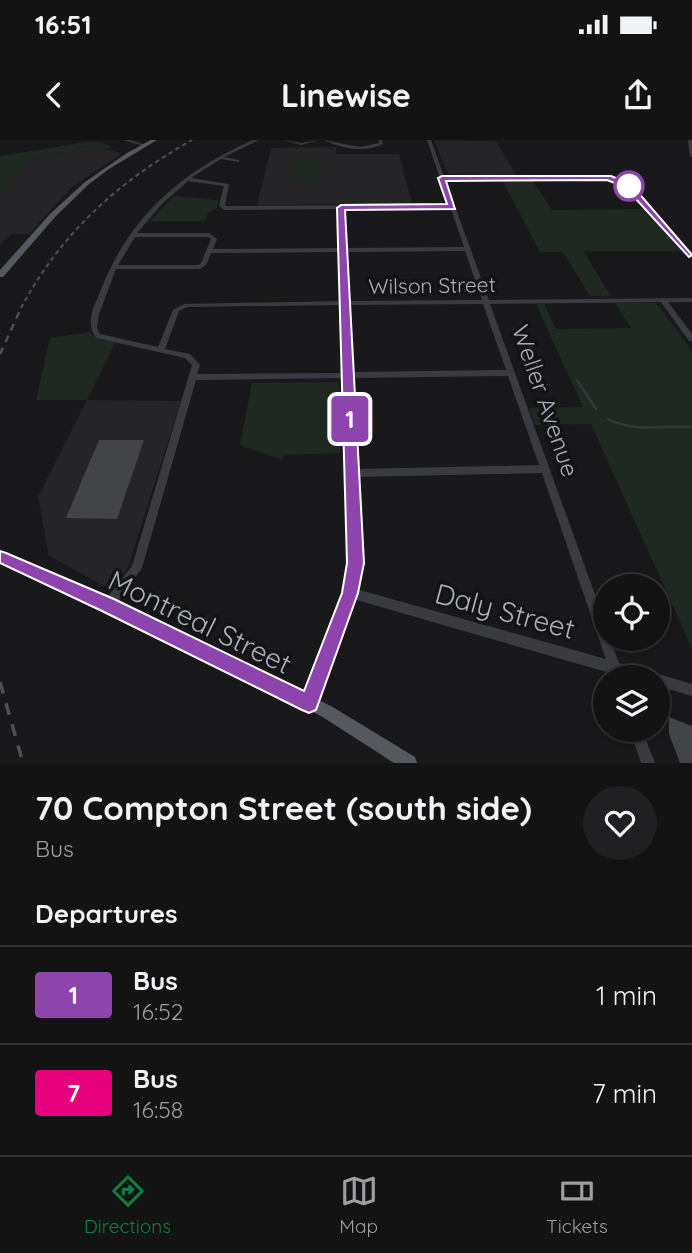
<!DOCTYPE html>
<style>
body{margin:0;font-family:Quicksand,sans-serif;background:#202022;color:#f1f3f6;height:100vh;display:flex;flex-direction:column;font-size:26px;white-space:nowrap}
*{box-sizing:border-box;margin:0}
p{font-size:23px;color:#9d9ea0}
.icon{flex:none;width:38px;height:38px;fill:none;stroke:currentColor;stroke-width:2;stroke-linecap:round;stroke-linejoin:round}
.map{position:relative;height:623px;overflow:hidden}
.sheet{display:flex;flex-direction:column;background:#131314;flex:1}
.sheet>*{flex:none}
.badge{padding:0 14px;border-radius:5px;font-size:24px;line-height:46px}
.fabs{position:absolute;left:593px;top:434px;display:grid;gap:14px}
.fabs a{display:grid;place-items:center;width:77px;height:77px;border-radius:50%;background:#131314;box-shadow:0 2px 5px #0004,0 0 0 2px #323234;font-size:35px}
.map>.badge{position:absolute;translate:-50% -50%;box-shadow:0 0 0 4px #fff}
h2{padding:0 35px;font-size:26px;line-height:63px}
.round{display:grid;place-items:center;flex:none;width:74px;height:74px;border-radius:37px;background:#202022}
.summary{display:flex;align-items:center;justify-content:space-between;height:119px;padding:0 35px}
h1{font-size:33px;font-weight:700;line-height:52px}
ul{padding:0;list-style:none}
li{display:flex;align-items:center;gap:21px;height:98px;padding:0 35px;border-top:2px solid #323234}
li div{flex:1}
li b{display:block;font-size:26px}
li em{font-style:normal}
li .badge{min-width:77px;font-weight:700;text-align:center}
.status{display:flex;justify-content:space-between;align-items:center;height:49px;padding:0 35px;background:#131314;direction:ltr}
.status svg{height:19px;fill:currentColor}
header{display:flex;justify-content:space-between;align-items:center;height:91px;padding:0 35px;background:#131314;font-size:32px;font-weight:700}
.dock{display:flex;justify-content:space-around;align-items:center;height:98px;border-top:2px solid #323234;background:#131314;font-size:19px;color:#9d9ea0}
.dock a{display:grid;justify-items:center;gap:4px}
.dock .selected{color:#0b8043}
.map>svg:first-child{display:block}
.built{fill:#252528}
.green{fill:#202921}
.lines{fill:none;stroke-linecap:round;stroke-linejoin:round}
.stream{stroke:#2e393f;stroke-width:2.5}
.building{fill:#434448}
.minor{fill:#393b40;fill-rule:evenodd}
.major{fill:#55585f;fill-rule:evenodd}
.rail-far2{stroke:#4c4f55;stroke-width:2;stroke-dasharray:4.5 3.5;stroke-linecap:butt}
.rail-far1{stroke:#4c4f55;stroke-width:2.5;stroke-dasharray:7 6;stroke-linecap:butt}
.rail{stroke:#4c4f55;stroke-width:3.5;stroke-dasharray:12 10;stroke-linecap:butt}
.line{fill:#8e44ad;stroke:#fff;stroke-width:2}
.stop-dot{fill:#fff;stroke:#8e44ad;stroke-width:3.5}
.labels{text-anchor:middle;stroke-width:7;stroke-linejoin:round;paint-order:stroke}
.far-street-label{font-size:21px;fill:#abb0bb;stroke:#141416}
.street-label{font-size:24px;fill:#abb0bb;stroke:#141416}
.near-street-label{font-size:28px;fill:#abb0bb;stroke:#141416}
</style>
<div class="status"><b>16:51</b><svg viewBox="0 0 49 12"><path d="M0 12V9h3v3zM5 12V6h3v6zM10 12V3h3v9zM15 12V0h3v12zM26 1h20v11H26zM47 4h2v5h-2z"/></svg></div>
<header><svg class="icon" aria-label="back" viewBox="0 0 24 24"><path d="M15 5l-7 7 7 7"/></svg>Linewise<svg class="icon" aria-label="share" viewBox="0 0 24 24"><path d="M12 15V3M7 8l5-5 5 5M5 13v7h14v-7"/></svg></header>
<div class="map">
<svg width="692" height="623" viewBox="0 0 692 623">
<rect width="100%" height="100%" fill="#19191b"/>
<!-- built -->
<g class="built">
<polygon points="434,0 496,1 516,35 448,34"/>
<polygon points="87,6 122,13 72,47 29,94 11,94 0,104 0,54 32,19"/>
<polygon points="336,7 336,14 399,14 412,64 257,65 271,8"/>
<polygon points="87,260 181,261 128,427 116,444 106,447 49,416 38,357"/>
</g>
<!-- green -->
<g class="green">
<polygon points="94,1 109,5 110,8 104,9 87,6 32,19 0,54 0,16"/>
<polygon points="293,18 322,18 322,39 290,40"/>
<polygon points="502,40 532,40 552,70 644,69 681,111 583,111 611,156 590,156 563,112 540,112"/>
<polygon points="174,56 218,60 217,68 208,73 205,81 150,81"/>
<polygon points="615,163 656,163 692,211 692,508 591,284 535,285 529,268 583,267 536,164 544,164 556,189 631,188"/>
<polygon points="90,192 97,199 115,203 87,260 36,260 50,198"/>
<polygon points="339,242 340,313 283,315 282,320 240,305 252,243"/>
</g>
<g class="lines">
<!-- stream -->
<g class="stream">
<polyline points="577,240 596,269"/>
<path d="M608 279C635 293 663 285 692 287"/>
</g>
</g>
<!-- building -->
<g class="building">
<polygon points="99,300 144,300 117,379 66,378"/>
<polygon points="669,577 692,586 692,623 680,623 669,594"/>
</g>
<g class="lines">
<!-- minor -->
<g class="minor">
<polygon points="123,0 130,0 146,5 144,6"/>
<path d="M253 0H259L224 17 239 20V22L221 19 191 38 229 44 225 65 226 66 449 65 427 0H431L444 37 617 38 630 44 692 112V117L690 116 626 46 614 40 445 39 489 160 692 158V162H668L692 194V201H689L661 162 490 164 606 485V499H610L619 523 651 533 653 537H612L610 533 353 459 313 567 309 569 305 567 303 563 345 453 350 423 344 238 196 240 142 428 112 469 108 470 104 469 102 465 104 461 132 426 192 225 185 218 96 198C85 182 94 167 100 152 129 77 180 32 253 0ZM188 41 224 46 219 65 224 70 338 69 340 108 213 109 217 99 209 93H137L162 64ZM344 69H451L464 107 345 108ZM135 97H208L211 99 201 123 199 125H118ZM465 111 482 160 348 161 346 112ZM340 112 341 161 184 164 173 170 158 207 100 194 97 188 99 174 116 129H200L206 125 211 113ZM483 164 506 230 351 232 348 165ZM342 165 344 233 197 234 200 225 190 214 165 209 179 171 187 167ZM508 236 539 325 356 329 352 238ZM542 333 606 519 356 449 360 423 356 337Z"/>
<polygon points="284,0 301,3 319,0 301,5"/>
<path d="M324 0 360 7 379 3 378 0H382L383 4C365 13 342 9 324 0Z"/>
<polygon points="688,0 692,0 692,17 690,16"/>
<polygon points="658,534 692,544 692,556 658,546 658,537 653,537"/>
<polygon points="630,590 642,590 655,623 641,623"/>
</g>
<!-- major -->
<g class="major">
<polygon points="151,0 157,0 109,29 89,44 55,77 3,137 0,137 0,130 50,74 85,42 127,13"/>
<polygon points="0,412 113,460 331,566 415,617 417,623 394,623 321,576 103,470 0,424"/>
</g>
<!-- rail-far2 -->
<path class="rail-far2" d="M21 168C61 93 119 41 192 0"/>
<!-- rail-far1 -->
<polyline class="rail-far1" points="0,214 22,166"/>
<!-- rail -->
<polyline class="rail" points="0,542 23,623"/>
</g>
<!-- line -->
<polygon class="line" points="442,36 611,36 631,44 692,115 689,117 625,47 607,40 446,41 455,69 345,70 364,423 358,453 316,570 309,573 302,570 102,471 0,423 0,411 6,413 114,459 304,551 342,453 347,423 337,68 341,65 447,64 438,38"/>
<!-- markers -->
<circle class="stop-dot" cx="629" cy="46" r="14"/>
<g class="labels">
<!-- far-street labels -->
<g class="far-street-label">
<text transform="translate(432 146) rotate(-1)" y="7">Wilson Street</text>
</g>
<!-- street labels -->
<g class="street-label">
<text transform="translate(545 261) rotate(71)" y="8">Weller Avenue</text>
</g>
<!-- near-street labels -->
<g class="near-street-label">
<text transform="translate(505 471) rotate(15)" y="10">Daly Street</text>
<text transform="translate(200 482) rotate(26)" y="10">Montreal Street</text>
</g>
</g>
</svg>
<div class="fabs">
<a><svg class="icon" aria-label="locate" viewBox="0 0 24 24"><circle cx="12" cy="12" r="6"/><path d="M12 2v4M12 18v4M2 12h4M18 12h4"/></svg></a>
<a><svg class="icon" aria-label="layers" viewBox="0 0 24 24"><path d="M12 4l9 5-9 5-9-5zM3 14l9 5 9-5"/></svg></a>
</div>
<b class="badge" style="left:350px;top:279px;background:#8e44ad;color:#fff">1</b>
</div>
<section class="sheet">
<div class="summary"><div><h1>70 Compton Street (south side)</h1><p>Bus</p></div><a class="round"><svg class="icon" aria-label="heart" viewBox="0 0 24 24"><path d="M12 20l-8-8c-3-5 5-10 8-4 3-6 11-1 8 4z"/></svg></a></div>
<h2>Departures</h2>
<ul>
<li><span class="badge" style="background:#8e44ad;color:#fff">1</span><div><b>Bus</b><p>16:52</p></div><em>1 min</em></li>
<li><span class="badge" style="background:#e6007e;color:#fff">7</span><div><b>Bus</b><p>16:58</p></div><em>7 min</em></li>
</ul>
</section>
<nav class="dock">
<a class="selected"><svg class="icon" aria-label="directions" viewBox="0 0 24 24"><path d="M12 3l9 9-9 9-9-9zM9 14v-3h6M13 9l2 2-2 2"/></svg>Directions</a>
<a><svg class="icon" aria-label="map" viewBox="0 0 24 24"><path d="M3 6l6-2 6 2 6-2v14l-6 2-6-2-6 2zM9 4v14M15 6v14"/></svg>Map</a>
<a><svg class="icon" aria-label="tickets" viewBox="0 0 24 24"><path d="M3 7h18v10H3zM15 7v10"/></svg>Tickets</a>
</nav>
